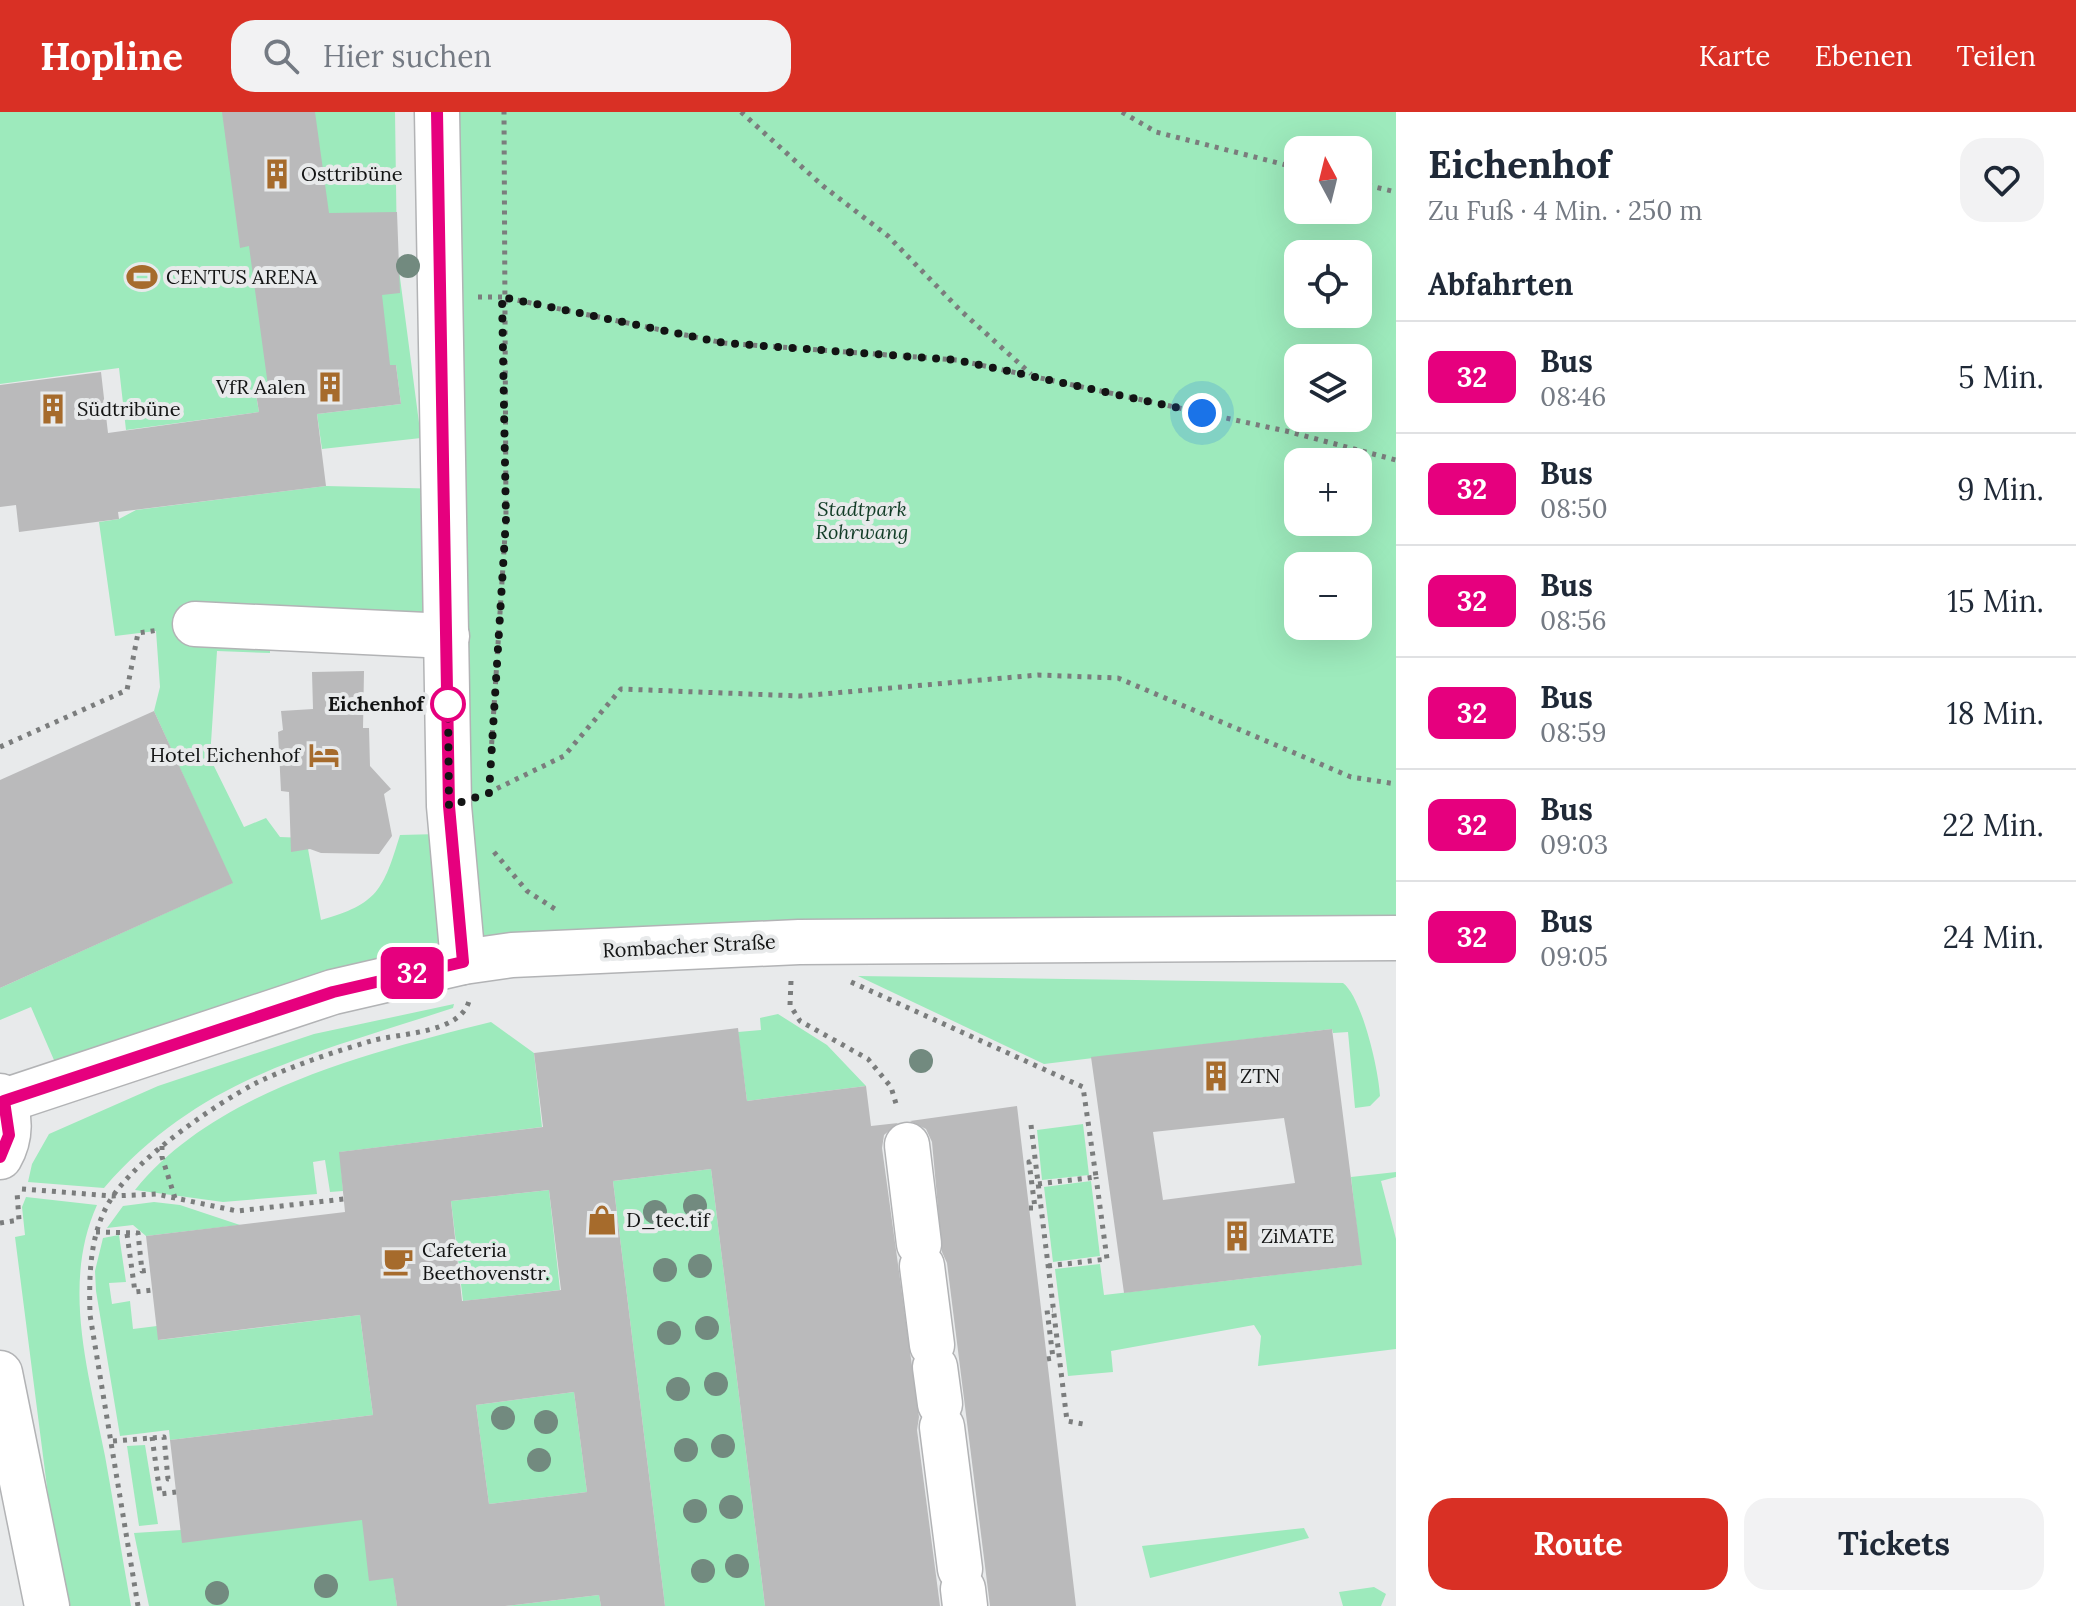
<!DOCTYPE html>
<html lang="de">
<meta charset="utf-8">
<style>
body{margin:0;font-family:Lora,serif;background:#f2f2f3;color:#1f2937;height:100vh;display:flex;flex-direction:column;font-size:30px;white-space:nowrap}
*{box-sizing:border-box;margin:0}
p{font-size:26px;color:#747a83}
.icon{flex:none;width:44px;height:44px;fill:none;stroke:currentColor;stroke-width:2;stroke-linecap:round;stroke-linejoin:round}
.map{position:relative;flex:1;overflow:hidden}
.drawer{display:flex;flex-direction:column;background:#fff;width:680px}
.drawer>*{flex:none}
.badge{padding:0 16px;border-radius:12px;font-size:28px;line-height:52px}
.needle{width:52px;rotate:353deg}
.controls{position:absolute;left:1284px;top:24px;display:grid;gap:16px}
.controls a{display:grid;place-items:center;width:88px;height:88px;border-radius:16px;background:#fff;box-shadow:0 8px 32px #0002;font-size:40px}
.you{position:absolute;width:40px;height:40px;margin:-20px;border:6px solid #fff;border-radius:50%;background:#1a73e8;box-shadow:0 0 0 12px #1a73e833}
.map>.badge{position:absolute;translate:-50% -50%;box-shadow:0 0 0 4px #fff}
h2{padding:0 32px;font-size:30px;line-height:72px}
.round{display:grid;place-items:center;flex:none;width:84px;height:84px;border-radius:24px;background:#f2f2f3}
.headline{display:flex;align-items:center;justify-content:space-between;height:136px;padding:0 32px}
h1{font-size:38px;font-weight:700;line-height:60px}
.button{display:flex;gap:16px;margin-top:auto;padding:16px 32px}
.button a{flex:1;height:92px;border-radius:24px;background:#d93025;color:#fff;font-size:32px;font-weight:700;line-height:92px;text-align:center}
.button a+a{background:#f2f2f3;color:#1f2937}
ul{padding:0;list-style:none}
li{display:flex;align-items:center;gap:24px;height:112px;padding:0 32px;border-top:2px solid #e0e1e3}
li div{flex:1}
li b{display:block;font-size:30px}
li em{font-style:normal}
li .badge{min-width:88px;font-weight:700;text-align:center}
header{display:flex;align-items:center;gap:48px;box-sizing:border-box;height:112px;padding:0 40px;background:#d93025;color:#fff}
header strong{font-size:38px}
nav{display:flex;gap:44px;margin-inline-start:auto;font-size:28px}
.search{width:560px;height:72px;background:#f2f2f3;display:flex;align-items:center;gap:20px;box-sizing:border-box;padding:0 28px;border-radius:24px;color:#747a83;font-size:30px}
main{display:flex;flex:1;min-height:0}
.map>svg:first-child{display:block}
.green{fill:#9deabc;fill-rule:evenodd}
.building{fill:#bababb;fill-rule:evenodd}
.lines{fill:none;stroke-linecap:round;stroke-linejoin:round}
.minor-casing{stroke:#b2b3b5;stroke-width:47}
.major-casing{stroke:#b2b3b5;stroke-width:47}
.path{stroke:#7b7d7d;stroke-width:5;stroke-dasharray:4 6;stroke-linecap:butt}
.minor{stroke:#fff;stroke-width:44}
.major{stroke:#fff;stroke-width:44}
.tree{fill:#728a7f}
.line-casing{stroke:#fff;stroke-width:18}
.line{stroke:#e6007e;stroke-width:12}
.walk{stroke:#131414;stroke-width:8;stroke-dasharray:0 14.4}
.stop-dot{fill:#fff;stroke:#e6007e;stroke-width:4}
.labels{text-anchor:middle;stroke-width:8;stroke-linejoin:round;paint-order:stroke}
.poi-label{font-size:20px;fill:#131414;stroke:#e8eaeb;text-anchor:start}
.park-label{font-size:20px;font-style:italic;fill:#113c26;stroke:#e8eaeb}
.stop-label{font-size:20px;font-weight:bold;fill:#131414;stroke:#e8eaeb;text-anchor:end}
.street-label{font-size:20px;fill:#131414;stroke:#e8eaeb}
</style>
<header>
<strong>Hopline</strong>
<div class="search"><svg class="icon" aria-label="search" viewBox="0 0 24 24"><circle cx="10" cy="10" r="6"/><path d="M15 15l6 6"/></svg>Hier suchen</div>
<nav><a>Karte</a><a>Ebenen</a><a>Teilen</a></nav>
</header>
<main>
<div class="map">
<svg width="1396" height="1494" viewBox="0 0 1396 1494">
<rect width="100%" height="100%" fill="#e8eaeb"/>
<!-- green -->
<g class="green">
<polygon points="0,0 395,0 397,143 421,326 322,337 317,302 401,292 396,253 365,256 382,183 396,152 268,274 255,277 259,300 126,318 119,256 0,272"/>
<path d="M444 0H1396V818L471 837ZM1298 38H1358V98H1298ZM1298 142H1358V202H1298ZM1298 246H1358V306H1298ZM1298 350H1358V410H1298ZM1298 454H1358V514H1298Z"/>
<path d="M326 374 446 377 447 524 270 516V541L217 539 210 646 244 715 266 706 280 725 306 726 321 808C378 792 383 778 400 723L439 722 443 829 57 955 31 895 0 908V876L232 771 154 599 160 575 156 519 115 524 99 410 119 407 136 398Z"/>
<path d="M858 864 1343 871C1362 885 1379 959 1380 984L1370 994 1355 996 1348 920 1333 921 1332 917 1044 952Z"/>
<path d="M454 892 453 896C318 941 202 963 104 1076L28 1070 32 1052 49 1022 158 974 314 922Z"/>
<polygon points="778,902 827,933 866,974 747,989 738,920 761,918 760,906"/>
<path d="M491 910 534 941 542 1015 340 1040 343 1079 330 1080 325 1048 313 1050 317 1082 223 1090 135 1078C216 978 371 940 491 910Z"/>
<polygon points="1083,1012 1089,1063 1042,1068 1037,1018"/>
<polygon points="711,1057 765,1494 665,1494 613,1069"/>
<polygon points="1396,1060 1396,1065 1381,1069 1396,1127 1396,1237 1258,1254 1261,1224 1254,1213 1111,1239 1113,1260 1068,1264 1055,1157 1100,1152 1104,1183 1361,1153 1351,1065"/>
<polygon points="1091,1069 1100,1144 1053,1150 1044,1075"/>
<polygon points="549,1078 560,1178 463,1189 451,1089"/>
<path d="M26 1085 97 1093C61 1173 89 1262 105 1344 114 1394 122 1444 131 1494H69L52 1414 15 1125 25 1123 22 1095Z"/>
<polygon points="154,1090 180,1093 240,1113 146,1124 133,1113 107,1116 123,1094"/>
<polygon points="119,1123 126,1170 109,1171 112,1192 130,1189 133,1217 157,1214 159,1228 360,1203 373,1303 170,1328 169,1318 120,1324 96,1179 95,1159 103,1126"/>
<polygon points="574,1280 587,1380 489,1392 476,1293"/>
<polygon points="145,1333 158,1412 139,1414 127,1334"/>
<polygon points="386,1405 397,1494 149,1494 134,1421"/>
<polygon points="1304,1416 1309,1426 1150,1466 1142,1434"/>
<polygon points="1374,1475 1386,1482 1381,1494 1343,1494 1339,1480"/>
<polygon points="599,1483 601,1494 505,1494"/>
</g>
<!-- building -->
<g class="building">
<polygon points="222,0 315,0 329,101 397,100 400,181 382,183 390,253 396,253 401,292 317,302 326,374 118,400 119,407 19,420 16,393 0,395 0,273 101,260 108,321 259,300 255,276 268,274 249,134 240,136"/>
<polygon points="364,559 363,616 369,616 370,654 391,677 384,682 392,724 379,742 321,741 310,737 291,740 289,680 281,679 278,620 283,618 281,599 313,597 312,560"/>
<polygon points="154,599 233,771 0,876 0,668"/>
<path d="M738 916 747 989 866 974 871 1014 898 1011 884 1023 882 1036 919 1305 917 1318 940 1494H765L711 1057 613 1069 665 1494H601L599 1483 505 1494H397L393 1466 369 1469 362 1408 182 1431 170 1328 373 1303 360 1203 158 1228 146 1124 345 1100 339 1040 543 1015 534 941ZM549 1078 561 1178 462 1189 451 1089ZM574 1280 587 1380 489 1392 476 1293Z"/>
<path d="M1332 917 1362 1153 1124 1181 1091 945ZM1284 1006 1295 1071 1163 1088 1153 1020Z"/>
<polygon points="1017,994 1047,1247 1076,1494 990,1494 947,1151 942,1140 932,1030 926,1017 910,1009"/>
</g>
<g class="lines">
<!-- minor casing -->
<g class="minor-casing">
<g id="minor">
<polyline points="437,0 449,694 463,850"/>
<polyline points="195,512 447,524"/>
<polyline points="907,1033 919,1132"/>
<polyline points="922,1154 932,1233"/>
<polyline points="935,1255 940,1292"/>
<polyline points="0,1261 47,1494"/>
<polyline points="942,1315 960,1457"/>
<polyline points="963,1477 965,1494"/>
</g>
</g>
<!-- major casing -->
<g class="major-casing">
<g id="major">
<path d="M0 984C12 1003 11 1026 0 1045"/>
<polyline points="4,989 333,880 463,850 512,843 799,830 1396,826"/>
</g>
</g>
<!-- path -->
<g class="path">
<polyline points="741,0 823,74 888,124 960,198 1031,262"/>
<polyline points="1122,0 1156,20 1298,56"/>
<polyline points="1358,71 1396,80"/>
<polyline points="478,185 502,185 724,231 957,248 1286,319 1396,348"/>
<polyline points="0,635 127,578 138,521 159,518"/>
<polyline points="491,642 506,407 504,0"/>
<polyline points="488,681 564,644 621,577 800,584 1038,563 1118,566 1351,665 1396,672"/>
<polyline points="494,740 527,779 555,797 556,802"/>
<polyline points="791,869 790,893 800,909 868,947 891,975 897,995"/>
<polyline points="851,870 1083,975 1096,1065 1038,1072"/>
<polyline points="1031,1013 1067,1309 1083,1312"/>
<polyline points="162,1034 162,1045 175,1086"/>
<polyline points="22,1077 113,1084 156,1082 237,1099 344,1087"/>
<polyline points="1029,1096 1035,1096 1029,1050 1036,1049"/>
<polyline points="0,1111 19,1108 17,1080"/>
<polyline points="96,1120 138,1121 142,1159 150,1158"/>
<polyline points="127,1122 135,1180 152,1178"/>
<polyline points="1048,1154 1107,1147 1096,1065"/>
<polyline points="1047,1247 1053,1246 1047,1198 1053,1198"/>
<polyline points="152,1325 160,1382 176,1380"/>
<polyline points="113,1329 164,1325 168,1367 174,1366"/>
<path d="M138 1494 90 1203C89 1163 89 1119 113 1084 139 1045 214 993 256 971 291 954 334 940 371 929 398 921 460 922 469 889"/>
</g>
<!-- minor -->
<use href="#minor" class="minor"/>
<!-- major -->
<use href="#major" class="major"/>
</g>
<!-- trees -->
<g class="tree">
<circle cx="408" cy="154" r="12"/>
<circle cx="921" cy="949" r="12"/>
<circle cx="695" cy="1094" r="12"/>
<circle cx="655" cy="1100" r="12"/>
<circle cx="700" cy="1154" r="12"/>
<circle cx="665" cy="1158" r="12"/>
<circle cx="707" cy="1216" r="12"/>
<circle cx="669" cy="1221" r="12"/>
<circle cx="716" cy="1272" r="12"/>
<circle cx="678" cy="1277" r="12"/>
<circle cx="503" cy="1306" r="12"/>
<circle cx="546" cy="1310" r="12"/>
<circle cx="723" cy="1334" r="12"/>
<circle cx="686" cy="1338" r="12"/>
<circle cx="539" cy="1348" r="12"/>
<circle cx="731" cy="1395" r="12"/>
<circle cx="695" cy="1399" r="12"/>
<circle cx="737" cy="1454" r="12"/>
<circle cx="703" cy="1459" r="12"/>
<circle cx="326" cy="1474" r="12"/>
<circle cx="217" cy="1481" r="12"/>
</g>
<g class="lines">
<!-- line casing -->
<g class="line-casing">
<polyline id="line" points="0,1045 9,1023 4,989 333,880 463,850 449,694 437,0"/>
</g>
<!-- line -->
<use href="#line" class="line"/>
<!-- walk -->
<polyline class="walk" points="448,592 449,694 489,681 506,407 502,185 724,231 957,248 1202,301"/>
</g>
<!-- icons -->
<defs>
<g id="building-bare" transform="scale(2.4)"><path d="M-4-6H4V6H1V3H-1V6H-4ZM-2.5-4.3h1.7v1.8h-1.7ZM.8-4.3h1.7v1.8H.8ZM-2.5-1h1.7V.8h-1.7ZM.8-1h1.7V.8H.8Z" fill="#a66b2c" stroke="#e8eaeb" stroke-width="2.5" paint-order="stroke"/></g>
<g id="stadium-bare" transform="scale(2.4)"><path d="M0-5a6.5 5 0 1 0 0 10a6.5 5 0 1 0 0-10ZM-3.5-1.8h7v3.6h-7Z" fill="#a66b2c" stroke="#e8eaeb" stroke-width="2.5" paint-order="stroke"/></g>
<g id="hotel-bare" transform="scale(2.4)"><path d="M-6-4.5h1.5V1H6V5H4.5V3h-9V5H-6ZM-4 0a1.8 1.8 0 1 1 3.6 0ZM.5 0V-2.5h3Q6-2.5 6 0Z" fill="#a66b2c" stroke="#e8eaeb" stroke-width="2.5" paint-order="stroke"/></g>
<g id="shop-bare" transform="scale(2.4)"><path d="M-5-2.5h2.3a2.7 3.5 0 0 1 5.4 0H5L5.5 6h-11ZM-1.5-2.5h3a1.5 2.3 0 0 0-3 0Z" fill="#a66b2c" stroke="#e8eaeb" stroke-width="2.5" paint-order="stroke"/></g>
<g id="cafe-bare" transform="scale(2.4)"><path d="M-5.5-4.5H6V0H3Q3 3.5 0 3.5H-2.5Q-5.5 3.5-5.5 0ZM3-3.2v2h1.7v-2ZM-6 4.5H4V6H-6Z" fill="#a66b2c" stroke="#e8eaeb" stroke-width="2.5" paint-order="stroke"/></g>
</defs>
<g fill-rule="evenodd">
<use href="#building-bare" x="277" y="62"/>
<use href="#stadium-bare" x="142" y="165"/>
<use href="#building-bare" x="330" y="275"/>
<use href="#building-bare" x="53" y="297"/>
<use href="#hotel-bare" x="324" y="643"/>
<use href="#building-bare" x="1216" y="964"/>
<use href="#shop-bare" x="602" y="1108"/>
<use href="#building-bare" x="1237" y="1124"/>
<use href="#cafe-bare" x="398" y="1149"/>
</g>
<!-- markers -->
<circle class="stop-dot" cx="448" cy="592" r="16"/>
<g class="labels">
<!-- poi labels -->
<g class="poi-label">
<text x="301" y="69">Osttribüne</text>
<text x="166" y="172">CENTUS ARENA</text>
<text x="306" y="282" text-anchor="end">VfR Aalen</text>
<text x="77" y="304">Südtribüne</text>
<text x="300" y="650" text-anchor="end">Hotel Eichenhof</text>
<text x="1240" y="971">ZTN</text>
<text x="626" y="1115">D_tec.tif</text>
<text x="1261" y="1131">ZiMATE</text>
<text x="422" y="1145">Cafeteria<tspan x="422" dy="23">Beethovenstr.</tspan></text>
</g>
<!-- park labels -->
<g class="park-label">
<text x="862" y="404">Stadtpark<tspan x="862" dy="23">Rohrwang</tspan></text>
</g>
<!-- stop labels -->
<g class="stop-label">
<text x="424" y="599">Eichenhof</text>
</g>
<!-- street labels -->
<g class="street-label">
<text transform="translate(689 834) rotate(-3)" y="7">Rombacher Straße</text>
</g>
</g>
</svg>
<div class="controls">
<a><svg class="needle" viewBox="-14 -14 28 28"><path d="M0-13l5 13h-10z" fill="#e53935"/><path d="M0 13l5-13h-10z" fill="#747a83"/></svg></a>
<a><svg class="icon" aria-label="locate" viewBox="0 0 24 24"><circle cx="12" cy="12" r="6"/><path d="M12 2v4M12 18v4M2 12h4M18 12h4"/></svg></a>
<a><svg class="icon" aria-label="layers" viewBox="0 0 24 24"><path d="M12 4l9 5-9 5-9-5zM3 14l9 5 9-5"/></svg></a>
<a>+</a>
<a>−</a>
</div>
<div class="you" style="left:1202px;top:301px"></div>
<b class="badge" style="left:412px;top:861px;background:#e6007e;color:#fff">32</b>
</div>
<section class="drawer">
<div class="headline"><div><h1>Eichenhof</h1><p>Zu Fuß · 4 Min. · 250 m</p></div><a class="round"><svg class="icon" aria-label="heart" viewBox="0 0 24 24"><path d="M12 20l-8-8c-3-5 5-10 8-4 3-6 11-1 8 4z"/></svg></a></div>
<h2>Abfahrten</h2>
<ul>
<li><span class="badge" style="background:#e6007e;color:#fff">32</span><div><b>Bus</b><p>08:46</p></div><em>5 Min.</em></li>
<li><span class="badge" style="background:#e6007e;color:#fff">32</span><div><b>Bus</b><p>08:50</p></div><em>9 Min.</em></li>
<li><span class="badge" style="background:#e6007e;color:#fff">32</span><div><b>Bus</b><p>08:56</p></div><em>15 Min.</em></li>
<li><span class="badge" style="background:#e6007e;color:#fff">32</span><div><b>Bus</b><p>08:59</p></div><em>18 Min.</em></li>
<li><span class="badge" style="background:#e6007e;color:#fff">32</span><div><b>Bus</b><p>09:03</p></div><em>22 Min.</em></li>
<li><span class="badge" style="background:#e6007e;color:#fff">32</span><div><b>Bus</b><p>09:05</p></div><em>24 Min.</em></li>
</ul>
<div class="button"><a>Route</a><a>Tickets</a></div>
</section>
</main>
